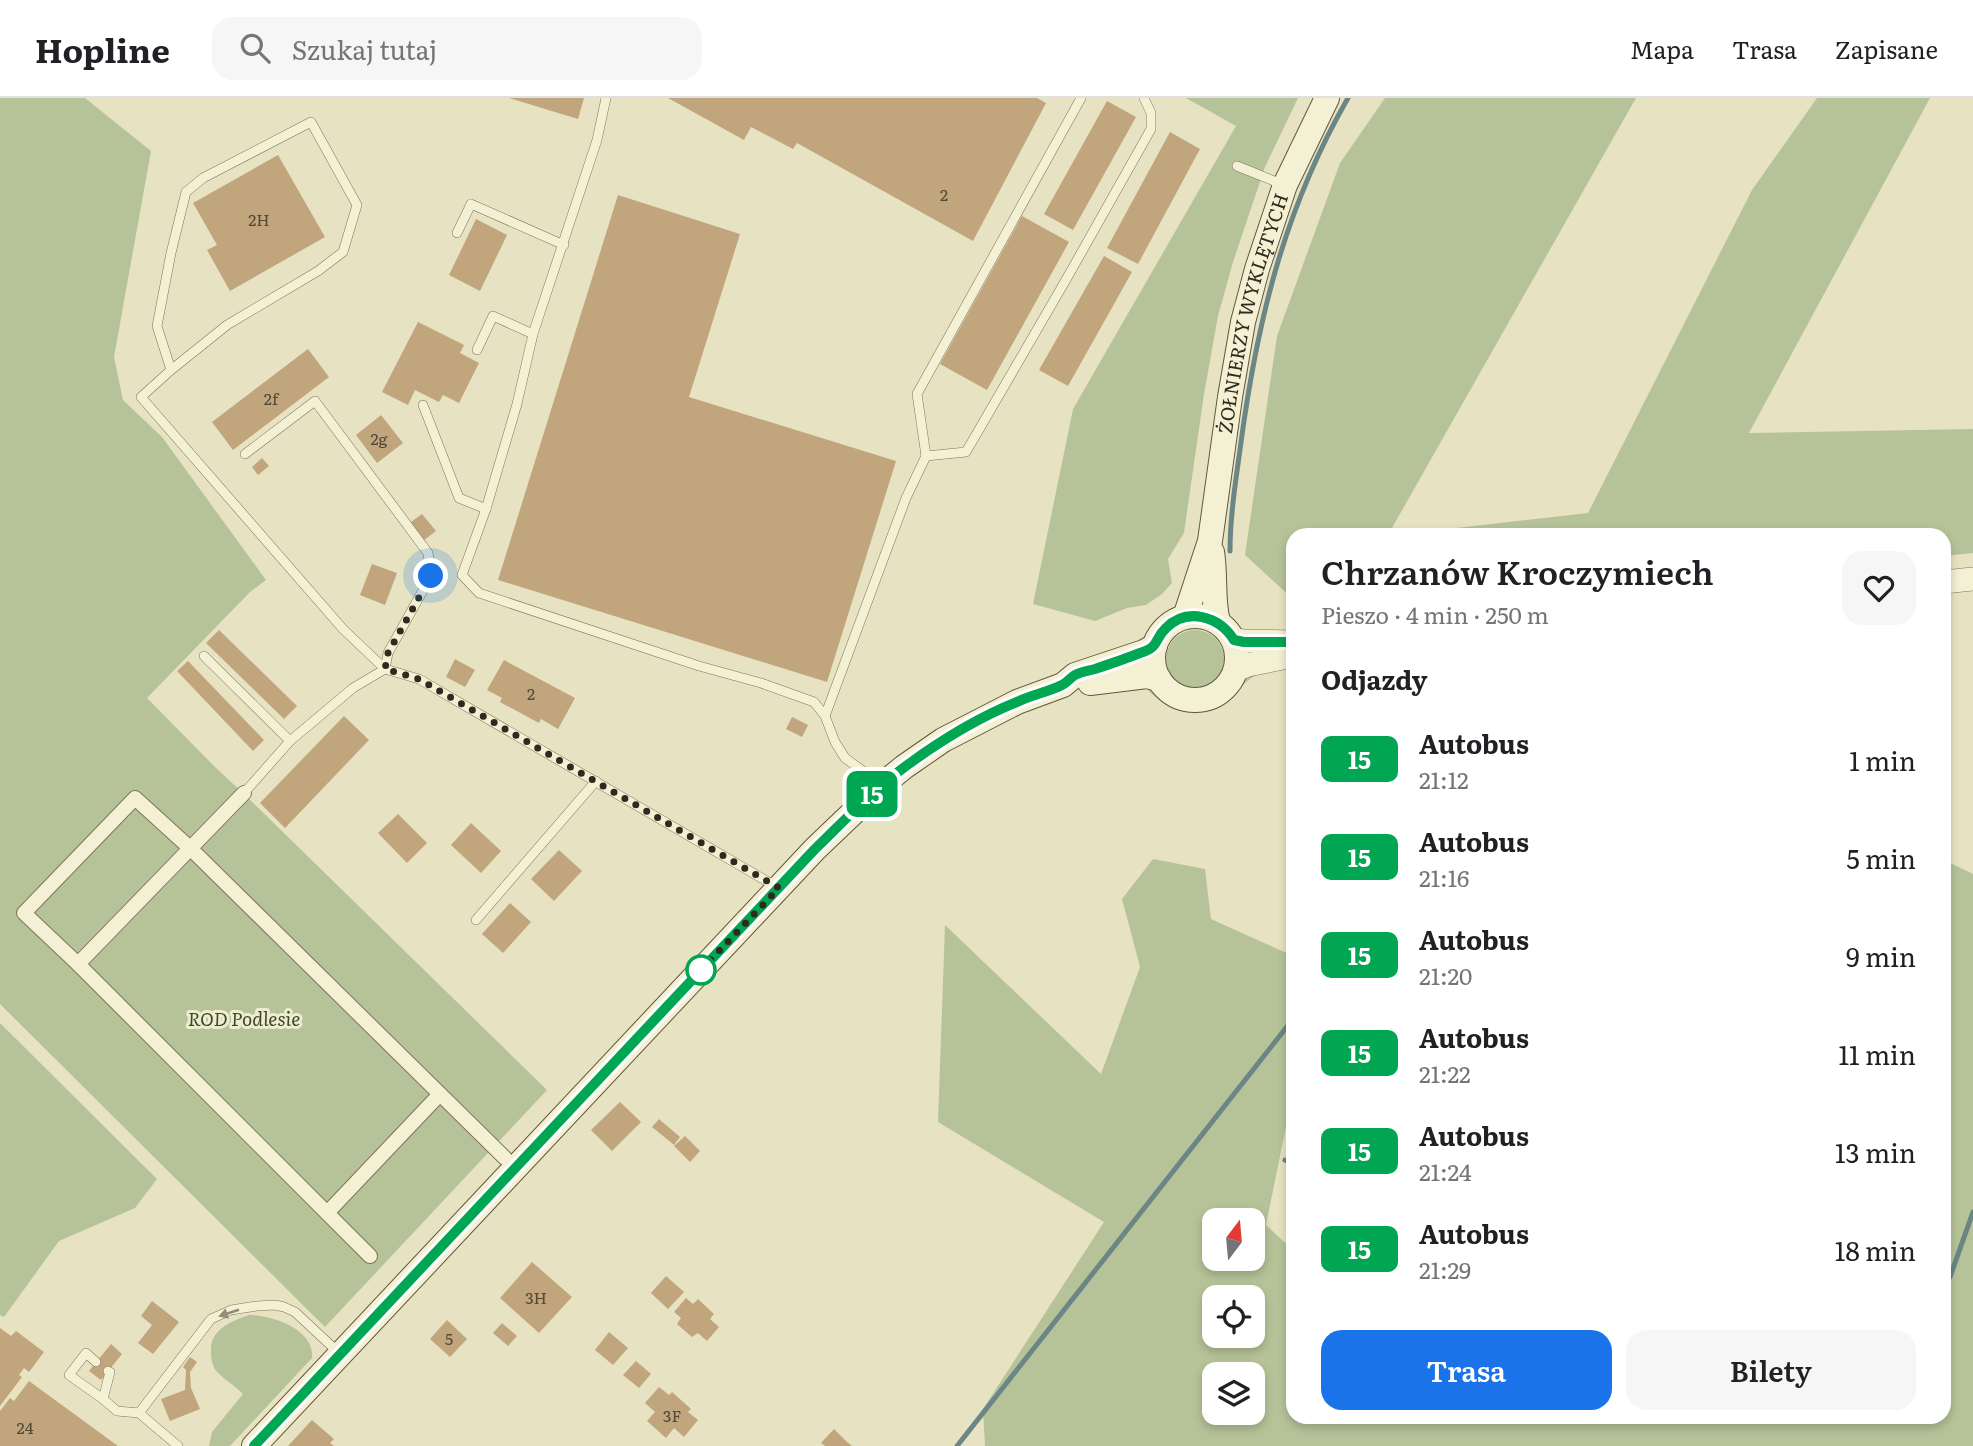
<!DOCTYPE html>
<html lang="pl">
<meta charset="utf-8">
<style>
body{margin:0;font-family:Literata,serif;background:#f6f6f6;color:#202124;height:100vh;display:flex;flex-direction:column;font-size:26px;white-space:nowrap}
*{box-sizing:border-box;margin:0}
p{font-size:23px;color:#757577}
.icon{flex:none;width:38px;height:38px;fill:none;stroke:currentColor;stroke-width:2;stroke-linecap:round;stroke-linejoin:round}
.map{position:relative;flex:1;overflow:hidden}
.details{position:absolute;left:1286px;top:430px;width:665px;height:896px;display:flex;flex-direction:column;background:#fff;border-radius:21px;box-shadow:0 4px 10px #0003}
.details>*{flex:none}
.badge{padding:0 14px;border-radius:10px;font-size:24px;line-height:46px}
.needle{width:46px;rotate:16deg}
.tools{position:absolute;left:1202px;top:1110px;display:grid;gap:14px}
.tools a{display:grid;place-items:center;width:63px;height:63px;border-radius:14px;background:#fff;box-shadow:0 4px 10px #0003;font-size:35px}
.you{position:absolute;width:35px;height:35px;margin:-18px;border:5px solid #fff;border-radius:50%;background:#1a73e8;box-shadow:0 0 0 10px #1a73e833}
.map>.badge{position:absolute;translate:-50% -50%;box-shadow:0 0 0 4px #fff}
h2{padding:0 35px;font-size:26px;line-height:63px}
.round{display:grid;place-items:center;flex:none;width:74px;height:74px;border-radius:21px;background:#f6f6f6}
.head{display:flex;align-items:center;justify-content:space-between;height:119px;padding:0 35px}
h1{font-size:33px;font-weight:600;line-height:52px}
.cta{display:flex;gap:14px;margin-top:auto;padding:14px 35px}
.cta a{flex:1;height:80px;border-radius:21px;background:#1a73e8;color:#fff;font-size:28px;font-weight:600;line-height:80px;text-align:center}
.cta a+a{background:#f6f6f6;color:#202124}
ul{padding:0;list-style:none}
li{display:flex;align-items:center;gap:21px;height:98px;padding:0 35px}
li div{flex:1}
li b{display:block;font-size:26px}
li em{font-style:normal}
li .badge{min-width:77px;font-weight:700;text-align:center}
header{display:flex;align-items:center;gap:42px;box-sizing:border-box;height:98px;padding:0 35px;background:#fff;border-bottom:2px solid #e0e0e0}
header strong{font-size:33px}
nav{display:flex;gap:38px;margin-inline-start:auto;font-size:24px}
.search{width:490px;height:63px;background:#f6f6f6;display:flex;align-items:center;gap:18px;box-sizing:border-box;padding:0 24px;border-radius:21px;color:#757577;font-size:26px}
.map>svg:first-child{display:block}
.green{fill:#b6c398;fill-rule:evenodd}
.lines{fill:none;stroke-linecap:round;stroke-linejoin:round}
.stream{stroke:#6c8685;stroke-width:5}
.building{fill:#c0a57d}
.service-casing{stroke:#7e745c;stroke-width:10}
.pedestrian-casing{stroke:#7e745c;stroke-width:16}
.tertiary-casing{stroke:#7e745c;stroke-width:24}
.secondary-casing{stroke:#60563f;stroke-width:26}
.service{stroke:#f3f0d4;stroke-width:9}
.pedestrian{stroke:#f3f0d4;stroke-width:14}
.tertiary{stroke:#f3f0d4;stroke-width:23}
.secondary{stroke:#f3f0d4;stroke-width:24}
.oneway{fill:#928d79}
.line-casing{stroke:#fff;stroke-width:16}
.line{stroke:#00a651;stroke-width:10}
.walk{stroke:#302a1e;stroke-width:7;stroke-dasharray:0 12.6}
.stop-dot{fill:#fff;stroke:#00a651;stroke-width:3.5}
.labels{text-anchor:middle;stroke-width:6;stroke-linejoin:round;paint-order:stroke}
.number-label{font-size:16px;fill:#544936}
.street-label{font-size:19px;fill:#302a1e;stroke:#efecd1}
.park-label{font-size:19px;font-style:italic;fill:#3b4a27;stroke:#efecd1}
</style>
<header>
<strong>Hopline</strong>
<div class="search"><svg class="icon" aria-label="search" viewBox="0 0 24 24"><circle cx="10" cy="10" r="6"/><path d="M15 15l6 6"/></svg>Szukaj tutaj</div>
<nav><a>Mapa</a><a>Trasa</a><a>Zapisane</a></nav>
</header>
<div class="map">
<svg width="1973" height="1348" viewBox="0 0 1973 1348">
<rect width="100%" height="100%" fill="#e7e3c2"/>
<!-- green -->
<g class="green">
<polygon points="0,0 85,0 151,53 114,259 123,302 162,339 266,482 250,494 147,600 215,669 244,696 547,992 325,1229 0,906"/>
<polygon points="1186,0 1298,0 1265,69 1233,164 1218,218 1204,296 1184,435 1168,461 1172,485 1162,496 1146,507 1127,510 1095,523 1033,506 1073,311 1236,28"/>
<polygon points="1385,0 1636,0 1388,437 1293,438 1293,501 1245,457 1277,238 1340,65"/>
<polygon points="1817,0 1930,0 1749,335 1973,331 1973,455 1944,458 1944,438 1395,437 1588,415 1752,92"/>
<circle cx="1195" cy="561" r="29"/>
<path d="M1250 575 1259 576C1246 581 1239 592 1230 601 1213 616 1186 618 1167 607 1160 603 1152 596 1145 590 1157 591 1163 600 1174 605 1190 613 1213 611 1226 598 1235 590 1241 582 1250 575Z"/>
<path d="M1153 761 1205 771 1211 821 1293 858V1008L1290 1009 1266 1127 1293 1152V1320H1944V762L1973 776V1348H985L983 1311 1104 1124 938 1024 945 827 1101 976 1140 869 1122 801ZM1214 1122H1253V1160H1214ZM1214 1199H1253V1237H1214ZM1214 1276H1253V1314H1214Z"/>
<polygon points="0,925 157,1081 135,1110 59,1143 4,1219 0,1217"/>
<path d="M249 1217C272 1217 315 1231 312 1260L230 1348H209L212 1334 243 1296C235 1288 225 1282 217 1274 212 1268 211 1260 211 1253 210 1231 232 1223 249 1217Z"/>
</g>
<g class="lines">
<!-- stream -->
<g class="stream">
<path d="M1230 453C1230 415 1237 375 1242 337 1259 215 1286 108 1348 0"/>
<polyline points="1285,1062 1293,1066"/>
<polyline points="1950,1179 1973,1114"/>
<polyline points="1899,1320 1900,1320"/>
<polyline points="957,1348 1293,921"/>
</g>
</g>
<!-- building -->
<g class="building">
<polygon points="509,0 584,0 578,21"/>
<polygon points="668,0 1037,0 1046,5 973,143 797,45 793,51 751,29 744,42"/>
<polygon points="1107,3 1136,19 1073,132 1044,116"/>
<polygon points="1170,34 1200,51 1138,166 1107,150"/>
<polygon points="278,57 325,139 230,193 207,152 217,147 193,105"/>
<polygon points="618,97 740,136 689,299 896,363 827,584 498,482"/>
<polygon points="1022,118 1069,144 987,292 940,266"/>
<polygon points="476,121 507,137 480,193 449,177"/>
<polygon points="1104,158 1132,174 1068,288 1039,272"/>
<polygon points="418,224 464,247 460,255 479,265 459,305 443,297 439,304 415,292 408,307 382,294"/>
<polygon points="308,251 329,279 233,352 212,324"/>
<polygon points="381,317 403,345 377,365 356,337"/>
<polygon points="262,360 269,368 258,377 252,369"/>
<polygon points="422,416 436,433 424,442 411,424"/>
<polygon points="372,466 397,475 385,507 360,497"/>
<polygon points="219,532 297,608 284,621 206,545"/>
<polygon points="455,561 475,572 465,589 446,579"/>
<polygon points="504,562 575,600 558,631 541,621 539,625 500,604 502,600 487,592"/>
<polygon points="188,563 264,642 253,653 177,573"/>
<polygon points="344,618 369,642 285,730 260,705"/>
<polygon points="792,619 808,627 802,639 786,631"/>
<polygon points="398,716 427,745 407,765 378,735"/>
<polygon points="471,725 501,753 481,775 451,747"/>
<polygon points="559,752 582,773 554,803 531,781"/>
<polygon points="510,805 531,824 503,855 482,836"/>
<polygon points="620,1004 641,1024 612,1053 591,1032"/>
<polygon points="659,1021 680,1039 674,1047 652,1029"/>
<polygon points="685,1038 700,1053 690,1064 674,1048"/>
<polygon points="532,1164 572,1199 539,1235 500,1200"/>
<polygon points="666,1178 684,1194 668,1211 651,1195"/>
<polygon points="686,1200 693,1206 698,1201 714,1216 710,1221 719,1229 707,1243 698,1235 692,1239 677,1226 681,1220 674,1214"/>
<polygon points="152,1203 179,1224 153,1256 138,1245 152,1227 141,1218"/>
<polygon points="447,1222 467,1241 450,1259 430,1241"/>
<polygon points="502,1225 517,1238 508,1248 493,1235"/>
<polygon points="0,1230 11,1238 16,1233 44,1254 29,1274 24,1270 19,1277 22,1279 0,1308"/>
<polygon points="609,1234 628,1250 613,1267 595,1252"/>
<polygon points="111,1246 122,1256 101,1282 89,1273"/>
<polygon points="190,1259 197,1264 190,1274 191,1290 200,1311 170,1323 161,1301 185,1292 186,1272 183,1269"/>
<polygon points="636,1263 651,1276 639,1290 623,1277"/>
<polygon points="29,1283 118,1348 0,1348 0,1313 10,1300 14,1303"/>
<polygon points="659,1289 669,1297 672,1294 691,1311 688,1314 698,1322 684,1339 674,1330 666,1340 647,1323 655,1314 645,1305"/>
<polygon points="312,1322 334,1341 330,1345 334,1348 288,1348"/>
<polygon points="834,1331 846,1343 852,1348 825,1348 821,1345"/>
</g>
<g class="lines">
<!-- service casing -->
<g class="service-casing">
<g id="service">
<polyline points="606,0 597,42 533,236 517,306 486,411 462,477 479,495 699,568 761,585 814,604 825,618 835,644 845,660 881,686"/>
<polyline points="1237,68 1284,87"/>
<polyline points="457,135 471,106 564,147"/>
<polyline points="477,252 493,218 533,236"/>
<polyline points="171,272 157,228 171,155 186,94 203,80 311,24 357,107 343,154 318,173 227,227 171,272 141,299 343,531 385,571 419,581 777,789"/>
<polyline points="423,307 459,400 486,411"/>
<polyline points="245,356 315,303 428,455 431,478 388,555 385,571"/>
<polyline points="926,358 966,354 1067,180 1151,31 1151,15 1144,0"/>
<polyline points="204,558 290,643"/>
<polyline points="825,618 906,400 926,358 917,296 1081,0"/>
<polyline points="244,695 290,643 353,590 385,571"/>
<polyline points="476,822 596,683"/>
<polyline points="96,1264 86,1255 69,1277 103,1301"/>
<polyline points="108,1273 110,1274 103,1301 117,1313 139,1315 178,1348"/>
<polyline points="139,1315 211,1221 231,1212 257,1208 275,1207 284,1209 295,1214 339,1255"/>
</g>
</g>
<!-- pedestrian casing -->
<g class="pedestrian-casing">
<g id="pedestrian">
<polyline points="244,695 78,866 24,815 135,700 191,751 505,1060"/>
<polyline points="78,866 370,1158"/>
<polyline points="327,1115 440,996"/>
</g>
</g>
<!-- tertiary casing -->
<g class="tertiary-casing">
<g id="tertiary">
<polyline points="1944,484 1973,481"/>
<polyline points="1234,542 1244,543 1293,544"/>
<polyline points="1236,572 1248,567 1293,558"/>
</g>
</g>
<!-- secondary casing -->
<g class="secondary-casing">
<g id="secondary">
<path d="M1212 454C1216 478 1212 501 1218 524"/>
<circle cx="1195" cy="560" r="42"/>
<path id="s1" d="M1185 519 1210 443 1230 299 1243 224 1257 171 1285 87 1327 0"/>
<polyline points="1090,585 1147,578 1159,581"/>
<polyline points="254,1348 815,751 882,687 904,669 943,642 1017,604 1063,587 1075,577 1144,554 1155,548"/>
</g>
</g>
<!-- service -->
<use href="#service" class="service"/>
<!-- pedestrian -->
<use href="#pedestrian" class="pedestrian"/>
<!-- tertiary -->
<use href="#tertiary" class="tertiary"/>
<!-- secondary -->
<use href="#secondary" class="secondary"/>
</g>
<!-- one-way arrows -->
<defs><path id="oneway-solid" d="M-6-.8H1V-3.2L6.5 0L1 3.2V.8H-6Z" transform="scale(1.75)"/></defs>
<use class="oneway" href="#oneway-solid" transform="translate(229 1215) rotate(162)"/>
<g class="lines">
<!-- line casing -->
<g class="line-casing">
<path id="line" d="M254 1348 815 751C844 723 873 692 906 668 940 643 977 620 1017 604 1031 597 1048 594 1062 587 1067 585 1070 580 1075 577 1080 574 1088 573 1095 571 1110 566 1125 561 1140 555 1161 548 1153 542 1166 530 1187 509 1219 518 1234 542L1244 544H1293"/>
</g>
<!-- line -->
<use href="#line" class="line"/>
<!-- walk -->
<polyline class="walk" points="431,478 388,555 385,571 419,581 779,790 701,872"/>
</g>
<!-- markers -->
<circle class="stop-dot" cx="701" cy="872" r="14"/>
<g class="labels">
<!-- number labels -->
<g class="number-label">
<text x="944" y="103">2</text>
<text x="259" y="128">2H</text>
<text x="271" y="307">2f</text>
<text x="379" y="347">2g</text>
<text x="531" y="602">2</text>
<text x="536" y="1206">3H</text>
<text x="449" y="1247">5</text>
<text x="672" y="1324">3F</text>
<text x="25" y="1336">24</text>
</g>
<!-- street labels -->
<g class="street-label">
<text dy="7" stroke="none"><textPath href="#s1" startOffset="312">ŻOŁNIERZY WYKLĘTYCH</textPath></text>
</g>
<!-- park labels -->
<g class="park-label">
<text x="244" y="928">ROD Podlesie</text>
</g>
</g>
</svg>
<div class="tools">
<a><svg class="needle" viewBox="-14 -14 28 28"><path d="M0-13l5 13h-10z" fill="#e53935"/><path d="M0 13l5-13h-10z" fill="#757577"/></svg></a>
<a><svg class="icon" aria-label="locate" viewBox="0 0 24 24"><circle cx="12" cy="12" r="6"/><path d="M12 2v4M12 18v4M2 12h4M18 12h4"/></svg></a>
<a><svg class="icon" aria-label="layers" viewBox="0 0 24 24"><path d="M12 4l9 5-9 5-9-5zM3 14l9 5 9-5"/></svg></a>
</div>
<div class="you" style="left:431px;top:478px"></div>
<b class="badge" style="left:872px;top:696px;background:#00a651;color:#fff">15</b>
<section class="details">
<div class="head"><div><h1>Chrzanów Kroczymiech</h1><p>Pieszo · 4 min · 250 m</p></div><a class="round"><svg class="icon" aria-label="heart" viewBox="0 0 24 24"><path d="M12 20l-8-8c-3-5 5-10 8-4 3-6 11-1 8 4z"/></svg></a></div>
<h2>Odjazdy</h2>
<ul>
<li><span class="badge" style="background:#00a651;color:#fff">15</span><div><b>Autobus</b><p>21:12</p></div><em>1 min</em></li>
<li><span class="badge" style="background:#00a651;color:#fff">15</span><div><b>Autobus</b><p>21:16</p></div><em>5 min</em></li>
<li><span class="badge" style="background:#00a651;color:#fff">15</span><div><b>Autobus</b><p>21:20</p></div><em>9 min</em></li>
<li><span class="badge" style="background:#00a651;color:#fff">15</span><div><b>Autobus</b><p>21:22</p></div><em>11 min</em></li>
<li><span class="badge" style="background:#00a651;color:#fff">15</span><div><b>Autobus</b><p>21:24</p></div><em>13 min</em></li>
<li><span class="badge" style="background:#00a651;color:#fff">15</span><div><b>Autobus</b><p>21:29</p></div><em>18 min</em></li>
</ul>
<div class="cta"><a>Trasa</a><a>Bilety</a></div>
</section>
</div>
